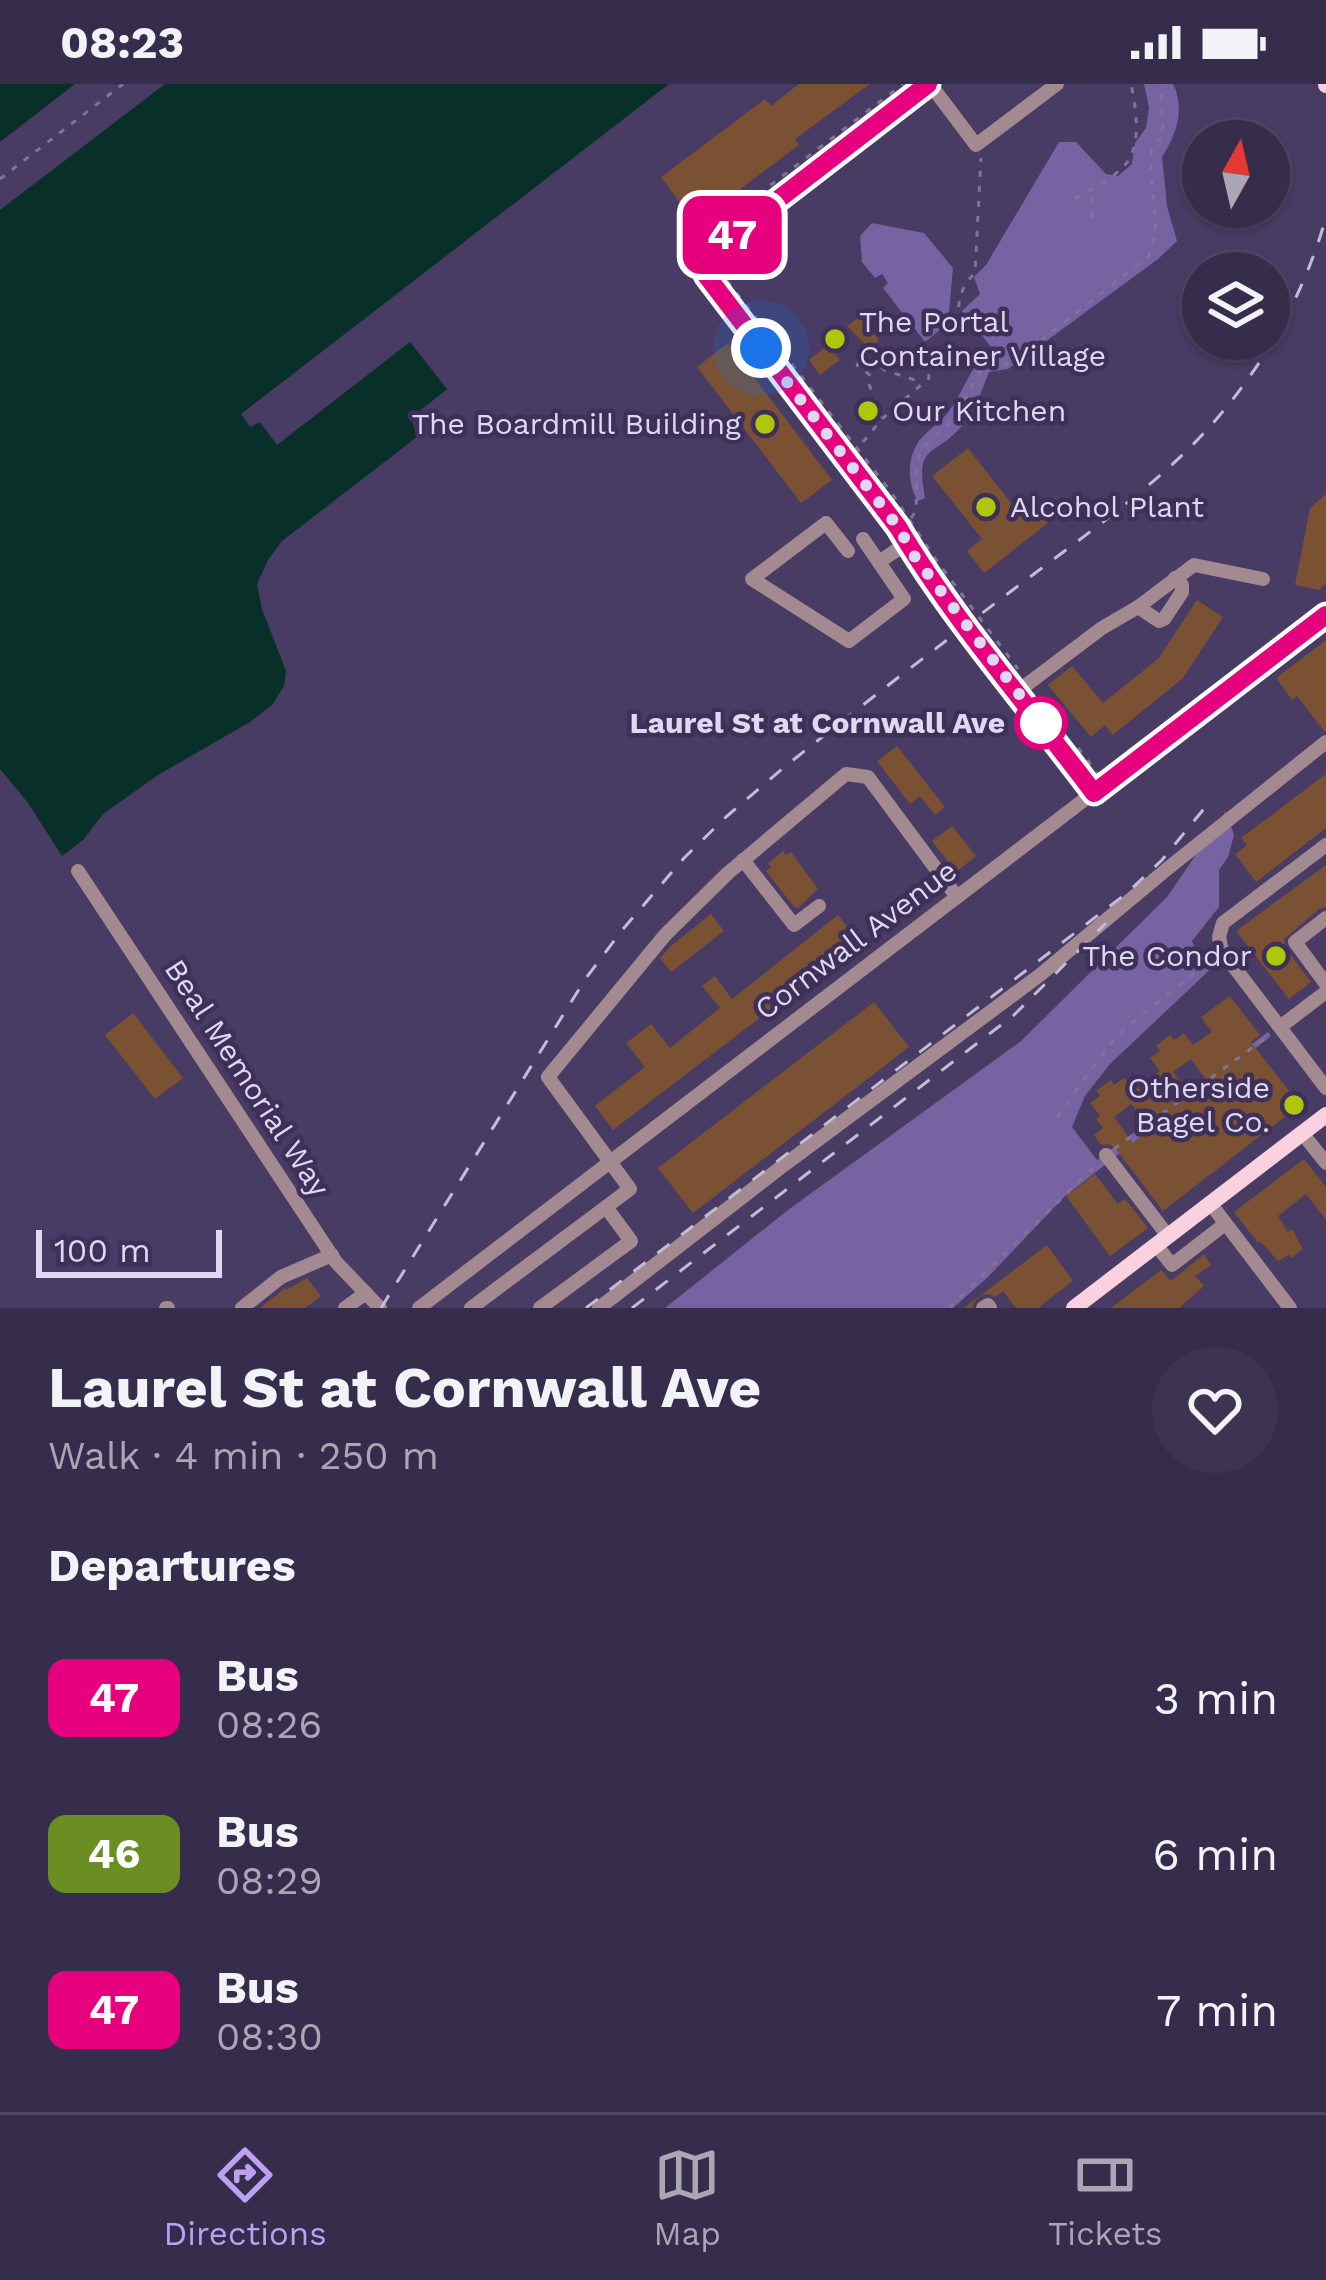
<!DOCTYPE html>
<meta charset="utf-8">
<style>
body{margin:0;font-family:"Work Sans",sans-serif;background:#3d3452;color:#f1f3f6;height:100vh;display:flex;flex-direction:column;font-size:45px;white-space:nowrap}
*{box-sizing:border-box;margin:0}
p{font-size:39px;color:#aaa7b5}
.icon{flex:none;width:66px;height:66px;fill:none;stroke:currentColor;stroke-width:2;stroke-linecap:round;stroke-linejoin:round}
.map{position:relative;height:1224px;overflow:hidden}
.side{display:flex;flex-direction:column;background:#362c4b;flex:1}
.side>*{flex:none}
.badge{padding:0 24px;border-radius:18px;font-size:42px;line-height:78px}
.needle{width:78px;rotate:8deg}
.controls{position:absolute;left:1182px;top:36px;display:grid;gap:24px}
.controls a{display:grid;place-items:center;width:108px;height:108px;border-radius:50%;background:#362c4b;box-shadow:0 3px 9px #0004,0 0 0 3px #504863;font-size:60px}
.scale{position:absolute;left:36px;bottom:30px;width:186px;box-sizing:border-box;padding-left:12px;border:6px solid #dfd8f1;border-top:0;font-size:33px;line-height:42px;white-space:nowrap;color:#dfd8f1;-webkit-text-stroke:9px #3e3059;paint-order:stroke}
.you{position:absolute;width:60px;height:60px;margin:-30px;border:9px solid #fff;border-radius:50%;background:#1a73e8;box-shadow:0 0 0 18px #1a73e833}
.map>.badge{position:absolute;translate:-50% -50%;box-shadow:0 0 0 6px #fff}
h2{padding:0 48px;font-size:45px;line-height:108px}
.round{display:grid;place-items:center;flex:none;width:126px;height:126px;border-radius:63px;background:#3d3452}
.head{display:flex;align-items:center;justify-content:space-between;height:204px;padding:0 48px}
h1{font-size:57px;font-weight:700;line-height:90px}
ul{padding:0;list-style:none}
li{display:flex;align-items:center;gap:36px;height:156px;padding:0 48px}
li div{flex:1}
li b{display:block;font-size:45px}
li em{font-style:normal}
li .badge{min-width:132px;font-weight:700;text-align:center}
.status{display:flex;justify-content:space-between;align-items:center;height:84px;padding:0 60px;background:#362c4b;direction:ltr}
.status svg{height:33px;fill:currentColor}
.tabs{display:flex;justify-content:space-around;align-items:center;height:168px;border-top:3px solid #504863;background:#362c4b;font-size:33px;color:#aaa7b5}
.tabs a{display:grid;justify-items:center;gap:6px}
.tabs .selected{color:#bca0f2}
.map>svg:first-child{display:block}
.green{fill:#7763a2}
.water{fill:#083029}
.building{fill:#7a5233;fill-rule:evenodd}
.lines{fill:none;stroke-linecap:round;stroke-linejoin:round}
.path{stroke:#7f7598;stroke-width:3;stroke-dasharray:6 9;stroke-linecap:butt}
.minor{stroke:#a38a91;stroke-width:14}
.major{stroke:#fad1de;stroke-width:16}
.rail{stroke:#c4bcd7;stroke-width:3;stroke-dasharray:15 15;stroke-linecap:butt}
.line-casing{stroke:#fff;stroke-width:27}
.line{stroke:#e6007e;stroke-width:18}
.walk{stroke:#dfd8f1;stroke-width:12;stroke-dasharray:0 21.6}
.poi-dot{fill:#aec60b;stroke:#3e3059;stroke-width:4.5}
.stop-dot{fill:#fff;stroke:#e6007e;stroke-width:6}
.labels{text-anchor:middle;stroke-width:9;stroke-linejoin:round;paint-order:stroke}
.poi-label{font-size:30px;fill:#dfd8f1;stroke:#3e3059;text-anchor:start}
.stop-label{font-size:30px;font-weight:bold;fill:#dfd8f1;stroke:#3e3059;text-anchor:end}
.street-label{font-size:30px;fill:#dfd8f1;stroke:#3e3059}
</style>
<div class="status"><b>08:23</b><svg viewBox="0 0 49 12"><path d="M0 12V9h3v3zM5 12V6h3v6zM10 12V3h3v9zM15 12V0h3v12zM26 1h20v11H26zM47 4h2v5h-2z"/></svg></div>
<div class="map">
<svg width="1326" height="1224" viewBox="0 0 1326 1224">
<rect width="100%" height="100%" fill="#483b64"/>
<!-- green -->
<g class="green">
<path d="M1144 0H1173C1185 25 1177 50 1162 73L1167 122 1177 157 1158 175 1008 285 989 288C982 305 975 328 962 342 933 375 915 358 925 414L918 417C908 402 907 378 916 362 923 348 940 340 949 327 965 306 971 279 992 264L962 227 980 210 974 193 986 181 1059 58H1076L1106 90 1118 92 1132 80 1135 59 1146 44 1149 23Z"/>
<polygon points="872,139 924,149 953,184 948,239 925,258 883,204 888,199 882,190 875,194 862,178 860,152"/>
<polygon points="1226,727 1234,751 1228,773 1219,786 1219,823 1192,857 1200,876 1217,879 1110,980 1085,1012 1072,1043 1097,1076 1268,948 1271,952 1065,1112 988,1193 953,1224 665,1224 788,1126 1021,957 1167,813"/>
</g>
<!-- water -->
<g class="water">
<polygon points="0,0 75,0 0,58"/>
<polygon points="165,0 669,0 241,330 250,343 260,338 277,361 410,258 447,305 411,334 417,353 282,457 268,476 257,500 262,525 286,587 284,602 272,621 250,638 158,691 103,730 84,755 62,772 28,719 0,685 0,126"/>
</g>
<!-- building -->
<g class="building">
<polygon points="799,0 870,0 795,55 799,61 695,139 661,93 765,15 771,22"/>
<polygon points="861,232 879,256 869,264 847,242"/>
<polygon points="728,259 832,396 801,419 697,283"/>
<polygon points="828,261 840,276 820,291 809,276"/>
<polygon points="968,364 1019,429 1032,418 1048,439 984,489 967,467 982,455 932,392"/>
<polygon points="1326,410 1326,499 1319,506 1295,501 1310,424"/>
<polygon points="1197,516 1223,533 1183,594 1113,651 1105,641 1091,653 1048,601 1072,582 1103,619 1158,575"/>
<polygon points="1326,556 1326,647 1324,647 1297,612 1292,616 1276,594"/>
<polygon points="897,662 945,723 935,731 920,712 910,720 877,677"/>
<polygon points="1326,690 1326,744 1256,798 1235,770 1247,761 1241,754"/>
<polygon points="952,742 976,772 956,788 932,757"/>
<polygon points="783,767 786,771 791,768 818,805 798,824 794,823 766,787 771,783 768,779"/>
<polygon points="1326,781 1326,823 1319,825 1284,855 1286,865 1311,898 1289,915 1236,847"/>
<polygon points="711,830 724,847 671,888 660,874 671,862"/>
<polygon points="838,831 859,858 613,1046 595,1022 645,983 626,959 651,940 670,964 720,924 702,902 715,892 732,915"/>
<path d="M1230 912 1260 951 1251 958 1300 1021 1163 1127 1115 1064 1109 1060 1101 1061 1094 1051 1103 1044 1096 1035 1100 1032 1090 1019 1100 1012 1096 1007 1111 996 1114 1001 1124 994 1134 1006 1138 1003 1145 1013 1163 999 1156 990 1160 987 1150 974 1160 967 1156 962 1170 951 1174 956 1184 949 1193 961 1212 948 1201 933ZM1191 975 1209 1000 1192 1013 1173 988ZM1131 1020 1150 1045 1133 1059 1114 1033Z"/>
<polygon points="874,918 909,963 693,1129 658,1084"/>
<polygon points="133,929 183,994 155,1015 105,951"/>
<polygon points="1304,1075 1326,1103 1326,1136 1306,1110 1278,1132 1288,1148 1292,1145 1303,1165 1291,1174 1289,1171 1278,1177 1260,1157 1258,1159 1234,1128"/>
<polygon points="1095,1090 1118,1120 1125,1115 1148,1144 1110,1172 1066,1112"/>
<polygon points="1047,1161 1073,1197 1038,1224 1016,1224 1003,1207 995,1213 989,1210 982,1211 974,1218 972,1224 964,1224"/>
<polygon points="1204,1170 1211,1181 1195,1192 1204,1202 1179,1224 1111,1224 1161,1186 1171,1197"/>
<polygon points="307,1194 321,1212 305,1224 260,1224 285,1204 286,1206"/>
</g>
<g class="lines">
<!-- path -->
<g class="path">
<polyline points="0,95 123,0"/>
<path d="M1075 115C1090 105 1111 96 1123 83 1143 64 1136 24 1131 0"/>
<polyline points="1092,134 1093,106"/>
<polyline points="691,179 688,179 692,161 903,0"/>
<polyline points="718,185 891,408 936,476 1018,585"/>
<polyline points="910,265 927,284"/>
<polyline points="881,334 869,300 871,292 857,281 859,278 878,279 884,286 921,298"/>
<path d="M863 358 882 335 929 294 928 285 949 268 948 261 962 249C956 225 957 206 975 189L981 74"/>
<polyline points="911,434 916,427 917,378 922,365 954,334 980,288 991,279 1006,280 1024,270 1149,172 1156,149 1150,72 1154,59 1163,53 1161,0"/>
<polyline points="1078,664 1098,690"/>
<polyline points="1057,1033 1117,951 1210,877"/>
<polyline points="1114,1065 1271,950"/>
<polyline points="949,1224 1098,1079"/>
</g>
<!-- minor -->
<g class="minor">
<polyline points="928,0 710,168 706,177 706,191 898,443 915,473 1094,709"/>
<polyline points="930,0 976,61 1057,0"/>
<polyline points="848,467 826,439 752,495 849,557 904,515 863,455"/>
<polyline points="879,478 907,459"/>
<polyline points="1138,523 1159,537 1164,535 1182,508 1182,501 1175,494"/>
<polyline points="1017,608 1102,544 1138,523 1194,481 1263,495"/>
<polyline points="1326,761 1223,839 1219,853 1222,867 1326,1004"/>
<polyline points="743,776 794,841 819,822"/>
<polyline points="78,787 336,1178 380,1224"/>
<polyline points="1326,834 1295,858 1326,900"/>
<polyline points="1280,943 1326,908"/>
<polyline points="1302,1049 1326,1079"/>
<polyline points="1106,1071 1168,1152"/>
<polyline points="1210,1119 1290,1224"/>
<polyline points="1156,1161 1172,1181 1225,1140"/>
<polyline points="166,1224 168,1224"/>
<polyline points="242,1224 281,1193 332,1171"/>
<polyline points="345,1224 366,1209"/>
<polyline points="419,1224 1326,531"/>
<polyline points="471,1224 630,1105 548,993 665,851 728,789 846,690 868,693 957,813"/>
<polyline points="540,1224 631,1157 606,1123"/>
<polyline points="599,1224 780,1084 1040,891 1167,785 1326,658"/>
<polyline points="983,1224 988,1221 990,1224"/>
</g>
<!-- major -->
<g class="major">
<polyline points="1326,0 1326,1"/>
<polyline points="1074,1224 1326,1031"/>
</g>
<!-- rail -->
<g class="rail">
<path d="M381 1224 586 894 623 845 684 774 726 733 782 685C858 624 936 564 1014 505 1065 466 1118 429 1166 386 1241 320 1299 230 1326 133"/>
<polyline points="586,1224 1127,809 1162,776 1212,715"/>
<polyline points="632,1224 1014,931 1106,839"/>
</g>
</g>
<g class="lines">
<!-- line casing -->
<g class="line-casing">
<path id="line" d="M928 0 710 168 706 177V191L898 443C954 537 1028 621 1094 709L1326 531"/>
</g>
<!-- line -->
<use href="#line" class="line"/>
<!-- walk -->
<polyline class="walk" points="761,264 898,443 915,473 1041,639"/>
</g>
<!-- markers -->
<g class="poi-dot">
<circle cx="835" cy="255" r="12"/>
<circle cx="868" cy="327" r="12"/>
<circle cx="765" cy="340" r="12"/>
<circle cx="986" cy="423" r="12"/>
<circle cx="1276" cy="872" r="12"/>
<circle cx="1294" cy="1021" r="12"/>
</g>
<circle class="stop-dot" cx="1041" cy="639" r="24"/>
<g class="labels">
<!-- poi labels -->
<g class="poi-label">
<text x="859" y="248">The Portal<tspan x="859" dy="34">Container Village</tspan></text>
<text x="892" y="337">Our Kitchen</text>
<text x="741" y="350" text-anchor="end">The Boardmill Building</text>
<text x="1010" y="433">Alcohol Plant</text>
<text x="1252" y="882" text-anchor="end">The Condor</text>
<text x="1270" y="1014" text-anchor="end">Otherside<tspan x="1270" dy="34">Bagel Co.</tspan></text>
</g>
<!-- stop labels -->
<g class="stop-label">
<text x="1005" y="649">Laurel St at Cornwall Ave</text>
</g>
<!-- street labels -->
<g class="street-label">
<text transform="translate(856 856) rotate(-37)" y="10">Cornwall Avenue</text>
<text transform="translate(247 994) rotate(57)" y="10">Beal Memorial Way</text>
</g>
</g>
</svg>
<div class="controls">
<a><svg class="needle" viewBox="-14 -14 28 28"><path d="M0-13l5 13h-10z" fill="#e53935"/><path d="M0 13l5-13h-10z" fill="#aaa7b5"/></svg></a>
<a><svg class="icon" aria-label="layers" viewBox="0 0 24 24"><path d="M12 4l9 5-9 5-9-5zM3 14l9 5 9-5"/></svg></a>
</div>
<div class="scale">100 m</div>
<div class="you" style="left:761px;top:264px"></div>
<b class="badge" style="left:732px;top:151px;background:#e6007e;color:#fff">47</b>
</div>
<section class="side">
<div class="head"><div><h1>Laurel St at Cornwall Ave</h1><p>Walk · 4 min · 250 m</p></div><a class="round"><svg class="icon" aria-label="heart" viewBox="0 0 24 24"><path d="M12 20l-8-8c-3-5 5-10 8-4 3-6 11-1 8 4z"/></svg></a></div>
<h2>Departures</h2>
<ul>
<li><span class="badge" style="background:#e6007e;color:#fff">47</span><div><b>Bus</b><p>08:26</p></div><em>3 min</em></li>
<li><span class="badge" style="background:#6b8e23;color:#fff">46</span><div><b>Bus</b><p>08:29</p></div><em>6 min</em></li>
<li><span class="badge" style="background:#e6007e;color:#fff">47</span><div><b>Bus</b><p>08:30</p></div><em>7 min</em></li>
</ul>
</section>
<nav class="tabs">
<a class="selected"><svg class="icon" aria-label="directions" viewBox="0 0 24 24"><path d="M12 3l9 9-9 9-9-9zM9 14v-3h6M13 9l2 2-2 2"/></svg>Directions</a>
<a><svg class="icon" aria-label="map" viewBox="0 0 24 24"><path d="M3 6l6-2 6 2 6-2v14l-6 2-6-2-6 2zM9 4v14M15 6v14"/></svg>Map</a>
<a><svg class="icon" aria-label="tickets" viewBox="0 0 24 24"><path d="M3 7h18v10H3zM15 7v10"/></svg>Tickets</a>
</nav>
